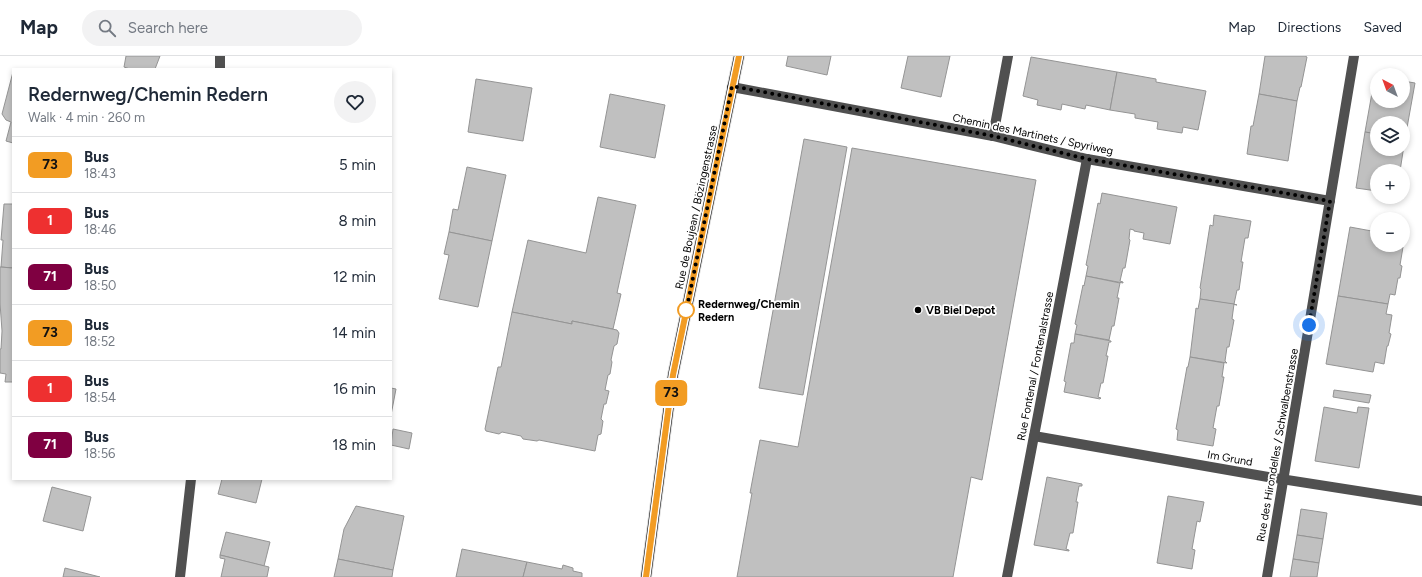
<!DOCTYPE html>
<meta charset="utf-8">
<style>
body{margin:0;font-family:Figtree,sans-serif;background:#f2f2f3;color:#1f2937;height:100vh;display:flex;flex-direction:column;font-size:15px;white-space:nowrap}
*{box-sizing:border-box;margin:0}
p{font-size:13px;color:#747a83}
.icon{flex:none;width:22px;height:22px;fill:none;stroke:currentColor;stroke-width:2;stroke-linecap:round;stroke-linejoin:round}
.map{position:relative;flex:1;overflow:hidden}
.drawer{position:absolute;left:12px;top:12px;width:380px;height:412px;display:flex;flex-direction:column;background:#fff;border-radius:0px;box-shadow:0 2px 6px #0003}
.drawer>*{flex:none}
.badge{padding:0 8px;border-radius:6px;font-size:14px;line-height:26px}
.needle{width:26px;rotate:319deg}
.tools{position:absolute;left:1370px;top:12px;display:grid;gap:8px}
.tools a{display:grid;place-items:center;width:40px;height:40px;border-radius:50%;background:#fff;box-shadow:0 2px 6px #0003;font-size:20px}
.you{position:absolute;width:20px;height:20px;margin:-10px;border:3px solid #fff;border-radius:50%;background:#1a73e8;box-shadow:0 0 0 6px #1a73e833}
.map>.badge{position:absolute;translate:-50% -50%;box-shadow:0 0 0 2px #fff}
.round{display:grid;place-items:center;flex:none;width:42px;height:42px;border-radius:21px;background:#f2f2f3}
.head{display:flex;align-items:center;justify-content:space-between;height:68px;padding:0 16px}
h1{font-size:19px;font-weight:600;line-height:30px}
ul{padding:0;list-style:none}
li{display:flex;align-items:center;gap:12px;height:56px;padding:0 16px;border-top:1px solid #e0e1e3}
li div{flex:1}
li b{display:block;font-size:15px}
li em{font-style:normal}
li .badge{min-width:44px;font-weight:700;text-align:center}
header{display:flex;align-items:center;gap:24px;box-sizing:border-box;height:56px;padding:0 20px;background:#fff;border-bottom:1px solid #e0e1e3}
header strong{font-size:19px}
nav{display:flex;gap:22px;margin-inline-start:auto;font-size:14px}
.search{width:280px;height:36px;background:#f2f2f3;display:flex;align-items:center;gap:10px;box-sizing:border-box;padding:0 14px;border-radius:22px;color:#747a83;font-size:15px}
.map>svg:first-child{display:block}
.building{fill:#c0c0c0;stroke:#949494}
.lines{fill:none;stroke-linecap:round;stroke-linejoin:round}
.major-casing{stroke:#dbdbdb;stroke-width:12}
.minor{stroke:#505050;stroke-width:10}
.major{stroke:#000;stroke-width:10}
.line-casing{stroke:#fff;stroke-width:9}
.line{stroke:#f29c23;stroke-width:6}
.walk{stroke:#000;stroke-width:4;stroke-dasharray:0 7.2}
.stop-dot{fill:#fff;stroke:#f29c23;stroke-width:2}
.poi-dot{fill:#000;stroke:#fff;stroke-width:1.5}
.labels{text-anchor:middle;stroke-width:3.5;stroke-linejoin:round;paint-order:stroke}
.street-label{font-size:11px;fill:#000;stroke:#fff}
.stop-label{font-size:11px;font-weight:bold;fill:#000;stroke:#fff;text-anchor:start}
.poi-label{font-size:11px;font-weight:bold;fill:#000;stroke:#fff;text-anchor:start}
</style>
<header>
<strong>Map</strong>
<div class="search"><svg class="icon" aria-label="search" viewBox="0 0 24 24"><circle cx="10" cy="10" r="6"/><path d="M15 15l6 6"/></svg>Search here</div>
<nav><a>Map</a><a>Directions</a><a>Saved</a></nav>
</header>
<div class="map">
<svg width="1422" height="521" viewBox="0 0 1422 521">
<rect width="100%" height="100%" fill="#fff"/>
<!-- building -->
<g class="building">
<polygon points="126,0 160,0 155,13 130,13 124,11"/>
<polygon points="788,0 831,0 827,19 786,10"/>
<polygon points="908,0 950,0 941,41 901,32"/>
<polygon points="1265,0 1305,0 1307,1 1301,31 1300,31 1297,45 1259,38"/>
<polygon points="1031,1 1117,16 1110,54 1086,49 1085,53 1062,48 1061,54 1037,49 1038,44 1023,40"/>
<polygon points="13,16 13,87 6,85 11,66 6,64 2,58"/>
<polygon points="1117,16 1156,23 1156,26 1206,35 1198,74 1183,71 1182,77 1157,73 1158,66 1135,62 1135,58 1110,54"/>
<polygon points="1375,20 1377,21 1377,45 1403,45 1403,25 1415,27 1405,83 1403,82 1403,67 1377,67 1377,78 1365,76"/>
<polygon points="476,23 532,32 523,85 468,76"/>
<polygon points="610,38 665,49 655,102 600,91"/>
<polygon points="1259,38 1297,45 1288,105 1247,98 1251,70 1253,70"/>
<polygon points="1365,76 1377,78 1377,93 1403,93 1403,82 1405,83 1400,115 1377,115 1377,135 1356,132"/>
<polygon points="804,83 847,91 803,339 759,332"/>
<polygon points="852,92 1036,124 982,424 971,421 953,521 737,521 752,437 750,437 760,384 798,391"/>
<polygon points="467,111 506,119 492,185 449,176 453,153 458,154"/>
<polygon points="1102,137 1177,151 1170,188 1143,183 1144,177 1134,175 1134,174 1130,173 1129,183 1130,184 1125,212 1123,212 1120,225 1123,226 1123,227 1086,220 1088,210 1086,209 1098,147 1100,148"/>
<polygon points="598,141 636,149 617,237 621,238 613,273 572,265 572,268 512,256 528,184 586,197"/>
<polygon points="4,148 13,148 13,212 1,211 3,184 1,184"/>
<polygon points="1214,159 1251,165 1248,182 1245,182 1241,206 1243,206 1239,234 1237,234 1234,248 1237,249 1200,243 1201,233 1200,232 1210,169 1213,170"/>
<polygon points="1350,171 1377,176 1377,189 1395,189 1403,191 1400,209 1402,210 1400,222 1398,222 1395,239 1390,238 1388,248 1338,240"/>
<polygon points="449,176 492,185 478,251 439,243 449,199 444,198"/>
<polygon points="0,211 13,212 13,326 5,326 6,318 0,317 0,293 1,293 2,275 0,247"/>
<polygon points="1086,220 1120,227 1117,242 1119,242 1114,270 1112,270 1109,284 1075,278 1077,269 1075,268 1083,229 1084,230"/>
<polygon points="1338,240 1388,248 1386,258 1392,259 1389,277 1391,278 1388,290 1387,290 1384,308 1375,306 1373,316 1326,308"/>
<polygon points="1200,243 1234,248 1232,263 1234,264 1229,291 1227,291 1225,305 1227,307 1190,301 1196,252 1198,253"/>
<polygon points="512,256 572,268 572,265 617,274 619,277 617,288 614,290 611,304 612,306 610,318 608,319 605,334 609,335 606,348 604,348 601,363 603,365 601,378 598,379 595,395 539,384 537,385 523,383 521,380 502,376 499,378 486,375 485,373 498,311 501,311"/>
<polygon points="1075,278 1111,285 1111,286 1109,286 1106,300 1108,300 1103,327 1101,327 1098,341 1101,342 1100,343 1064,336 1066,326 1064,325 1071,287 1074,287"/>
<polygon points="1190,301 1224,307 1222,321 1224,321 1219,350 1217,350 1213,372 1216,373 1213,390 1177,384 1178,374 1176,373 1187,311 1188,311"/>
<polygon points="391,332 396,333 391,359"/>
<polygon points="1334,334 1371,339 1369,347 1333,341"/>
<polygon points="1324,351 1357,357 1358,351 1369,352 1359,412 1315,405"/>
<polygon points="393,373 412,377 409,393 391,389"/>
<polygon points="1047,421 1082,428 1082,430 1079,430 1076,446 1078,446 1073,477 1070,477 1066,493 1069,494 1069,495 1034,489"/>
<polygon points="222,423 262,423 256,447 218,438"/>
<polygon points="52,431 91,441 83,475 43,465"/>
<polygon points="1168,440 1204,446 1200,466 1197,465 1192,493 1195,494 1192,513 1157,507"/>
<polygon points="356,450 404,460 393,514 338,503 344,473"/>
<polygon points="1301,453 1327,457 1323,483 1297,479"/>
<polygon points="226,476 270,486 264,510 220,499"/>
<polygon points="1297,479 1323,483 1319,507 1293,503"/>
<polygon points="462,493 527,506 523,521 456,521"/>
<polygon points="220,499 269,511 267,521 221,521 225,503 220,502"/>
<polygon points="338,503 393,514 392,521 334,521"/>
<polygon points="1293,503 1319,507 1317,521 1290,521"/>
<polygon points="527,506 562,513 563,509 573,512 573,515 582,517 582,521 523,521"/>
<polygon points="65,512 100,521 63,521"/>
</g>
<g class="lines">
<!-- major casing -->
<g class="major-casing">
<polyline id="major" points="646,521 673,319 739,0"/>
</g>
<!-- minor -->
<g class="minor">
<polyline points="220,13 220,0"/>
<polyline points="732,31 993,80 1087,103 1330,145"/>
<polyline points="993,80 1008,0"/>
<polyline points="1034,380 1268,421 1422,445"/>
<polyline points="180,521 191,423"/>
<polyline points="1007,521 1087,103"/>
<polyline points="1267,521 1354,0"/>
</g>
<!-- major -->
<use href="#major" class="major"/>
</g>
<g class="lines">
<!-- line casing -->
<g class="line-casing">
<polyline id="line" points="646,521 673,319 739,0"/>
</g>
<!-- line -->
<use href="#line" class="line"/>
<!-- walk -->
<polyline class="walk" points="686,254 686,256 732,30 993,80 1087,103 1330,145 1309,269"/>
</g>
<!-- markers -->
<circle class="stop-dot" cx="686" cy="254" r="8"/>
<circle class="poi-dot" cx="918" cy="254" r="4"/>
<g class="labels">
<!-- street labels -->
<g class="street-label">
<text transform="translate(1033 78) rotate(12)" y="4">Chemin des Martinets / Spyriweg</text>
<text transform="translate(696 151) rotate(-78)" y="4">Rue de Boujean / Bözingenstrasse</text>
<text transform="translate(1035 310) rotate(-79)" y="4">Rue Fontenal / Fontenalstrasse</text>
<text transform="translate(1277 389) rotate(-80)" y="4">Rue des Hirondelles / Schwalbenstrasse</text>
<text transform="translate(1230 402) rotate(10)" y="4">Im Grund</text>
</g>
<!-- stop labels -->
<g class="stop-label">
<text x="698" y="252">Redernweg/Chemin<tspan x="698" dy="13">Redern</tspan></text>
</g>
<!-- poi labels -->
<g class="poi-label">
<text x="926" y="258">VB Biel Depot</text>
</g>
</g>
</svg>
<div class="tools">
<a><svg class="needle" viewBox="-14 -14 28 28"><path d="M0-13l5 13h-10z" fill="#e53935"/><path d="M0 13l5-13h-10z" fill="#747a83"/></svg></a>
<a><svg class="icon" aria-label="layers" viewBox="0 0 24 24"><path d="M12 4l9 5-9 5-9-5zM3 14l9 5 9-5"/></svg></a>
<a>+</a>
<a>−</a>
</div>
<div class="you" style="left:1309px;top:269px"></div>
<b class="badge" style="left:671px;top:337px;background:#f29c23;color:#111">73</b>
<section class="drawer">
<div class="head"><div><h1>Redernweg/Chemin Redern</h1><p>Walk · 4 min · 260 m</p></div><a class="round"><svg class="icon" aria-label="heart" viewBox="0 0 24 24"><path d="M12 20l-8-8c-3-5 5-10 8-4 3-6 11-1 8 4z"/></svg></a></div>
<ul>
<li><span class="badge" style="background:#f29c23;color:#111">73</span><div><b>Bus</b><p>18:43</p></div><em>5 min</em></li>
<li><span class="badge" style="background:#ee3030;color:#fff">1</span><div><b>Bus</b><p>18:46</p></div><em>8 min</em></li>
<li><span class="badge" style="background:#7f0041;color:#fff">71</span><div><b>Bus</b><p>18:50</p></div><em>12 min</em></li>
<li><span class="badge" style="background:#f29c23;color:#111">73</span><div><b>Bus</b><p>18:52</p></div><em>14 min</em></li>
<li><span class="badge" style="background:#ee3030;color:#fff">1</span><div><b>Bus</b><p>18:54</p></div><em>16 min</em></li>
<li><span class="badge" style="background:#7f0041;color:#fff">71</span><div><b>Bus</b><p>18:56</p></div><em>18 min</em></li>
</ul>
</section>
</div>
